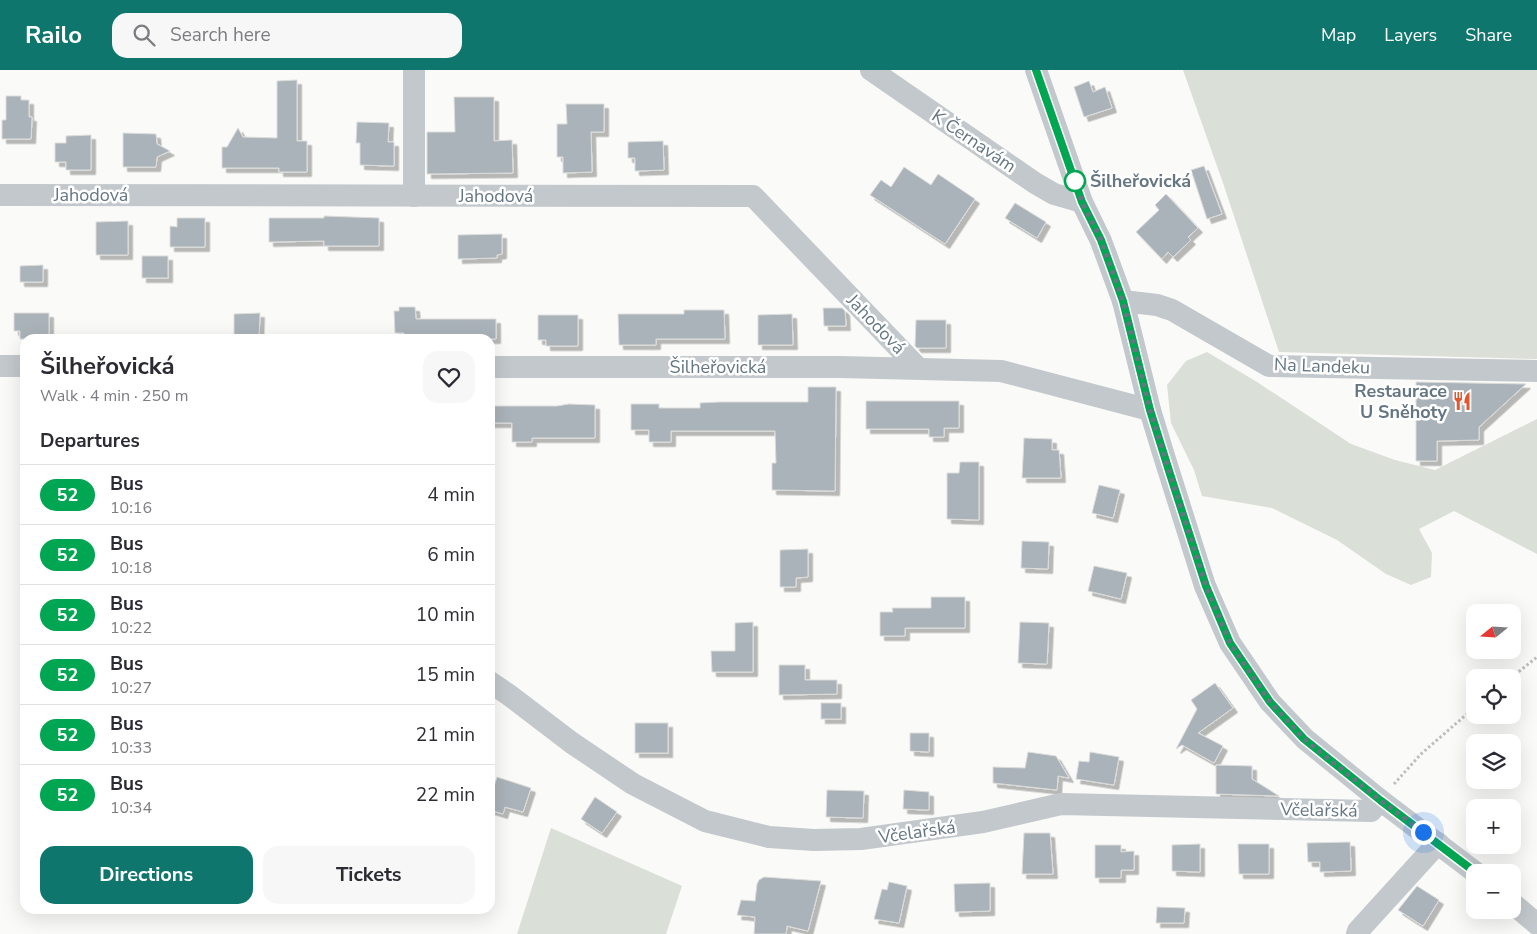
<!DOCTYPE html>
<meta charset="utf-8">
<style>
body{margin:0;font-family:"Nunito Sans",sans-serif;background:#f7f7f7;color:#2b2b33;height:100vh;display:flex;flex-direction:column;font-size:19px;white-space:nowrap}
*{box-sizing:border-box;margin:0}
p{font-size:16px;color:#7c7c81}
.icon{flex:none;width:28px;height:28px;fill:none;stroke:currentColor;stroke-width:2;stroke-linecap:round;stroke-linejoin:round}
.map{position:relative;flex:1;overflow:hidden}
.side{position:absolute;left:20px;top:264px;width:475px;height:580px;display:flex;flex-direction:column;background:#fff;border-radius:15px;box-shadow:0 5px 20px #0002}
.side>*{flex:none}
.badge{padding:0 10px;border-radius:16px;font-size:18px;line-height:32px}
.needle{width:32px;rotate:252deg}
.controls{position:absolute;left:1466px;top:534px;display:grid;gap:10px}
.controls a{display:grid;place-items:center;width:55px;height:55px;border-radius:10px;background:#fff;box-shadow:0 5px 20px #0002;font-size:25px}
.you{position:absolute;width:25px;height:25px;margin:-12px;border:4px solid #fff;border-radius:50%;background:#1a73e8;box-shadow:0 0 0 8px #1a73e833}
.map>.badge{position:absolute;translate:-50% -50%;box-shadow:0 0 0 2px #fff}
h2{padding:0 20px;font-size:19px;line-height:45px}
.round{display:grid;place-items:center;flex:none;width:52px;height:52px;border-radius:15px;background:#f7f7f7}
.headline{display:flex;align-items:center;justify-content:space-between;height:85px;padding:0 20px}
h1{font-size:24px;font-weight:700;line-height:38px}
.action{display:flex;gap:10px;margin-top:auto;padding:10px 20px}
.action a{flex:1;height:58px;border-radius:15px;background:#0f766e;color:#fff;font-size:20px;font-weight:700;line-height:58px;text-align:center}
.action a+a{background:#f7f7f7;color:#2b2b33}
ul{padding:0;list-style:none}
li{display:flex;align-items:center;gap:15px;height:60px;padding:0 20px;border-top:1px solid #e1e1e2}
li div{flex:1}
li b{display:block;font-size:19px}
li em{font-style:normal}
li .badge{min-width:55px;font-weight:700;text-align:center}
header{display:flex;align-items:center;gap:30px;box-sizing:border-box;height:70px;padding:0 25px;background:#0f766e;color:#fff}
header strong{font-size:24px}
nav{display:flex;gap:28px;margin-inline-start:auto;font-size:18px}
.search{width:350px;height:45px;background:#f7f7f7;display:flex;align-items:center;gap:12px;box-sizing:border-box;padding:0 18px;border-radius:15px;color:#7c7c81;font-size:19px}
.map>svg:first-child{display:block}
.green{fill:#dadfd7}
.building{fill:#aab3b9;stroke:#dcdcda;filter:url(#shadow)}
.lines{fill:none;stroke-linecap:round;stroke-linejoin:round}
.path{stroke:#bbbfc2;stroke-width:3;stroke-dasharray:2.5 2.5;stroke-linecap:butt}
.minor{stroke:#c3c8cc;stroke-width:22}
.line-casing{stroke:#fff;stroke-width:11}
.line{stroke:#00a651;stroke-width:8}
.walk{stroke:#657683;stroke-width:5;stroke-dasharray:0 9}
.stop-dot{fill:#fff;stroke:#00a651;stroke-width:2.5}
.labels{text-anchor:middle;stroke-width:5;stroke-linejoin:round;paint-order:stroke}
.street-label{font-size:18px;fill:#657683;stroke:#fff}
.stop-label{font-size:18px;font-weight:bold;fill:#657683;stroke:#fff;text-anchor:start}
.poi-label{font-size:18px;font-weight:bold;fill:#657683;stroke:#fff;text-anchor:end}
</style>
<header>
<strong>Railo</strong>
<div class="search"><svg class="icon" aria-label="search" viewBox="0 0 24 24"><circle cx="10" cy="10" r="6"/><path d="M15 15l6 6"/></svg>Search here</div>
<nav><a>Map</a><a>Layers</a><a>Share</a></nav>
</header>
<div class="map">
<svg width="1537" height="864" viewBox="0 0 1537 864">
<defs>
<filter id="shadow"><feDropShadow dx="4.5" dy="4.5" stdDeviation="0" flood-color="#0004"/></filter>
</defs>
<rect width="100%" height="100%" fill="#fafaf8"/>
<!-- green -->
<g class="green">
<polygon points="1183,0 1537,0 1537,289 1279,282 1223,113"/>
<polygon points="1207,282 1257,312 1351,374 1395,390 1435,400 1537,349 1537,484 1454,441 1419,459 1432,483 1431,507 1411,515 1386,504 1337,470 1272,438 1202,426 1194,400 1171,353 1167,315 1186,291"/>
<polygon points="551,758 682,816 666,864 517,864"/>
</g>
<!-- building -->
<g class="building">
<polygon points="297,10 297,71 307,71 307,102 279,102 279,98 222,98 222,77 227,77 238,58 243,67 277,68 277,11"/>
<polygon points="1089,11 1093,22 1105,17 1112,38 1084,47 1074,17"/>
<polygon points="6,26 21,26 21,30 29,30 29,47 32,47 31,69 2,69 2,50 6,50"/>
<polygon points="454,27 494,27 494,71 512,70 513,103 427,104 427,62 455,62"/>
<polygon points="566,34 604,34 604,62 591,62 592,102 563,103 563,87 557,87 557,54 567,54"/>
<polygon points="357,52 389,53 388,72 394,72 394,96 360,95 360,73 356,73"/>
<polygon points="123,63 156,64 157,74 170,81 157,87 156,97 123,97"/>
<polygon points="91,65 91,100 66,100 66,92 55,92 55,73 66,73 66,66"/>
<polygon points="663,71 664,100 635,101 635,88 628,88 628,72"/>
<polygon points="1204,96 1222,144 1207,149 1191,100"/>
<polygon points="904,97 931,115 938,104 975,129 945,174 870,125 881,110 891,117"/>
<polygon points="1166,124 1198,158 1188,167 1191,170 1173,187 1168,182 1162,189 1136,162 1159,140 1155,135"/>
<polygon points="1015,133 1046,152 1037,168 1005,148"/>
<polygon points="324,146 379,148 379,176 324,176 324,171 269,172 269,148 324,148"/>
<polygon points="177,148 205,148 205,177 170,177 170,156 177,157"/>
<polygon points="128,151 128,185 96,185 96,152"/>
<polygon points="502,164 502,184 497,185 497,188 458,189 458,165"/>
<rect x="142" y="186" width="26" height="22"/>
<polygon points="43,195 43,212 20,212 20,196"/>
<polygon points="399,237 415,237 416,249 496,249 496,269 404,269 404,263 395,263 394,241 399,241"/>
<polygon points="823,238 842,238 845,241 846,256 824,256"/>
<polygon points="684,240 724,240 725,269 656,269 656,275 619,275 618,244 684,244"/>
<polygon points="14,243 49,243 49,269 20,269 20,261 14,261"/>
<polygon points="260,243 259,269 234,269 234,244"/>
<polygon points="792,244 793,275 758,275 758,245"/>
<polygon points="538,245 578,245 578,276 546,276 546,270 538,270"/>
<polygon points="916,250 946,250 946,278 917,278 915,276"/>
<polygon points="1416,312 1526,314 1479,357 1479,370 1437,371 1437,391 1416,391"/>
<polygon points="808,317 836,317 835,421 772,420 772,393 776,393 775,361 671,361 671,372 649,372 649,360 631,360 631,334 659,334 659,338 700,338 700,333 719,332 808,332"/>
<polygon points="866,331 959,331 959,358 944,358 944,367 929,367 929,359 866,359"/>
<polygon points="569,334 595,335 595,368 532,368 532,372 512,372 512,353 490,353 490,336 557,336"/>
<polygon points="1024,368 1052,369 1052,380 1059,380 1061,408 1022,408"/>
<polygon points="960,392 979,392 979,450 947,449 947,403 959,403"/>
<polygon points="1099,415 1120,420 1113,448 1092,443"/>
<polygon points="1022,471 1049,472 1048,499 1021,498"/>
<polygon points="808,479 808,507 796,508 796,517 780,517 780,480"/>
<polygon points="1094,496 1127,503 1121,529 1088,521"/>
<polygon points="931,527 965,527 965,558 905,558 905,566 880,566 880,542 893,542 892,538 931,538"/>
<polygon points="753,552 753,602 712,602 711,581 735,581 735,553"/>
<polygon points="1020,552 1049,553 1047,594 1018,593"/>
<polygon points="779,595 805,595 805,610 837,610 837,624 779,625"/>
<polygon points="1215,613 1233,638 1198,663 1223,676 1214,693 1182,675 1176,679 1197,639 1191,630"/>
<rect x="821" y="633" width="20" height="16"/>
<rect x="635" y="653" width="33" height="30"/>
<polygon points="910,663 929,663 929,682 910,681"/>
<polygon points="1028,682 1056,686 1069,708 1058,706 1057,720 993,713 993,697 1025,698"/>
<polygon points="1090,682 1119,687 1114,715 1076,709 1079,691 1089,692"/>
<polygon points="1216,695 1252,696 1252,709 1279,726 1216,724"/>
<polygon points="497,707 531,718 523,742 505,737 503,744 490,740 490,728"/>
<polygon points="827,720 864,721 863,748 826,747"/>
<polygon points="904,720 929,722 929,740 903,739"/>
<polygon points="595,727 617,742 602,763 581,749"/>
<polygon points="1024,763 1050,763 1053,804 1022,804"/>
<polygon points="1350,772 1351,801 1320,802 1320,792 1308,792 1307,773"/>
<polygon points="1200,774 1200,802 1172,801 1172,775"/>
<polygon points="1238,774 1269,774 1269,804 1239,804"/>
<polygon points="1095,775 1121,775 1121,782 1134,781 1134,800 1121,800 1121,808 1095,808"/>
<polygon points="764,807 821,811 808,861 787,856 786,864 754,864 755,847 737,845 741,830 755,831 757,814 759,810"/>
<polygon points="889,812 907,816 899,853 874,849 882,819 887,820"/>
<polygon points="990,813 990,841 955,842 954,814"/>
<polygon points="1417,816 1439,830 1423,856 1398,840"/>
<polygon points="1157,837 1185,838 1184,853 1156,853"/>
</g>
<g class="lines">
<!-- path -->
<g class="path">
<polyline points="1511,608 1537,587"/>
<polyline points="1394,714 1421,684 1475,637"/>
</g>
<!-- minor -->
<g class="minor">
<polyline points="871,0 1035,113 1054,124 1082,132"/>
<polyline points="1036,0 1082,132 1101,171 1123,231 1150,340 1164,386 1205,516 1230,573 1270,632 1305,669 1380,730 1475,802"/>
<polyline points="0,125 753,126 918,298"/>
<polyline points="414,126 414,0"/>
<polyline points="1123,231 1157,235 1172,240 1269,296 1537,301"/>
<polyline points="0,296 25,296"/>
<polyline points="490,297 841,297 1001,301 1150,340"/>
<polyline points="490,612 509,625 572,673 633,714 705,751 769,767 814,770 861,769 983,752 1061,734 1371,741 1380,730"/>
<polyline points="1512,833 1537,854"/>
<polyline points="1357,864 1358,861 1438,773"/>
</g>
</g>
<g class="lines">
<!-- line casing -->
<g class="line-casing">
<polyline id="line" points="1036,0 1082,132 1101,170 1123,231 1150,340 1170,404 1206,516 1230,573 1270,632 1304,669 1380,730 1475,802"/>
</g>
<!-- line -->
<use href="#line" class="line"/>
<!-- walk -->
<polyline class="walk" points="1075,111 1082,132 1101,170 1123,231 1150,340 1170,404 1206,516 1230,573 1270,632 1304,669 1380,730 1423,762"/>
</g>
<!-- icons -->
<defs>
<g id="restaurant-bare" transform="scale(1.5)"><path d="M-5-6h1v4h1v-4h1v4h1v-4h1v5L-1.5 .5V6h-2V.5L-5-1ZM5-6V6H3V1.5H1.5Q1.5-4 5-6Z" fill="#e4572e" stroke="#fff" stroke-width="2.5" paint-order="stroke"/></g>
</defs>
<g fill-rule="evenodd">
<use href="#restaurant-bare" x="1462" y="331"/>
</g>
<!-- markers -->
<circle class="stop-dot" cx="1075" cy="111" r="10"/>
<g class="labels">
<!-- street labels -->
<g class="street-label">
<text transform="translate(974 71) rotate(34)" y="6">K Černavám</text>
<text x="91" y="131">Jahodová</text>
<text x="496" y="132">Jahodová</text>
<text transform="translate(876 254) rotate(46)" y="6">Jahodová</text>
<text transform="translate(1322 296) rotate(2)" y="6">Na Landeku</text>
<text x="718" y="303">Šilheřovická</text>
<text transform="translate(1319 740) rotate(1)" y="6">Včelařská</text>
<text transform="translate(917 762) rotate(-8)" y="6">Včelařská</text>
</g>
<!-- stop labels -->
<g class="stop-label">
<text x="1090" y="117">Šilheřovická</text>
</g>
<!-- poi labels -->
<g class="poi-label">
<text x="1447" y="327">Restaurace<tspan x="1447" dy="21">U Sněhoty</tspan></text>
</g>
</g>
</svg>
<div class="controls">
<a><svg class="needle" viewBox="-14 -14 28 28"><path d="M0-13l5 13h-10z" fill="#e53935"/><path d="M0 13l5-13h-10z" fill="#7c7c81"/></svg></a>
<a><svg class="icon" aria-label="locate" viewBox="0 0 24 24"><circle cx="12" cy="12" r="6"/><path d="M12 2v4M12 18v4M2 12h4M18 12h4"/></svg></a>
<a><svg class="icon" aria-label="layers" viewBox="0 0 24 24"><path d="M12 4l9 5-9 5-9-5zM3 14l9 5 9-5"/></svg></a>
<a>+</a>
<a>−</a>
</div>
<div class="you" style="left:1423px;top:762px"></div>
<section class="side">
<div class="headline"><div><h1>Šilheřovická</h1><p>Walk · 4 min · 250 m</p></div><a class="round"><svg class="icon" aria-label="heart" viewBox="0 0 24 24"><path d="M12 20l-8-8c-3-5 5-10 8-4 3-6 11-1 8 4z"/></svg></a></div>
<h2>Departures</h2>
<ul>
<li><span class="badge" style="background:#00a651;color:#fff">52</span><div><b>Bus</b><p>10:16</p></div><em>4 min</em></li>
<li><span class="badge" style="background:#00a651;color:#fff">52</span><div><b>Bus</b><p>10:18</p></div><em>6 min</em></li>
<li><span class="badge" style="background:#00a651;color:#fff">52</span><div><b>Bus</b><p>10:22</p></div><em>10 min</em></li>
<li><span class="badge" style="background:#00a651;color:#fff">52</span><div><b>Bus</b><p>10:27</p></div><em>15 min</em></li>
<li><span class="badge" style="background:#00a651;color:#fff">52</span><div><b>Bus</b><p>10:33</p></div><em>21 min</em></li>
<li><span class="badge" style="background:#00a651;color:#fff">52</span><div><b>Bus</b><p>10:34</p></div><em>22 min</em></li>
</ul>
<div class="action"><a>Directions</a><a>Tickets</a></div>
</section>
</div>
